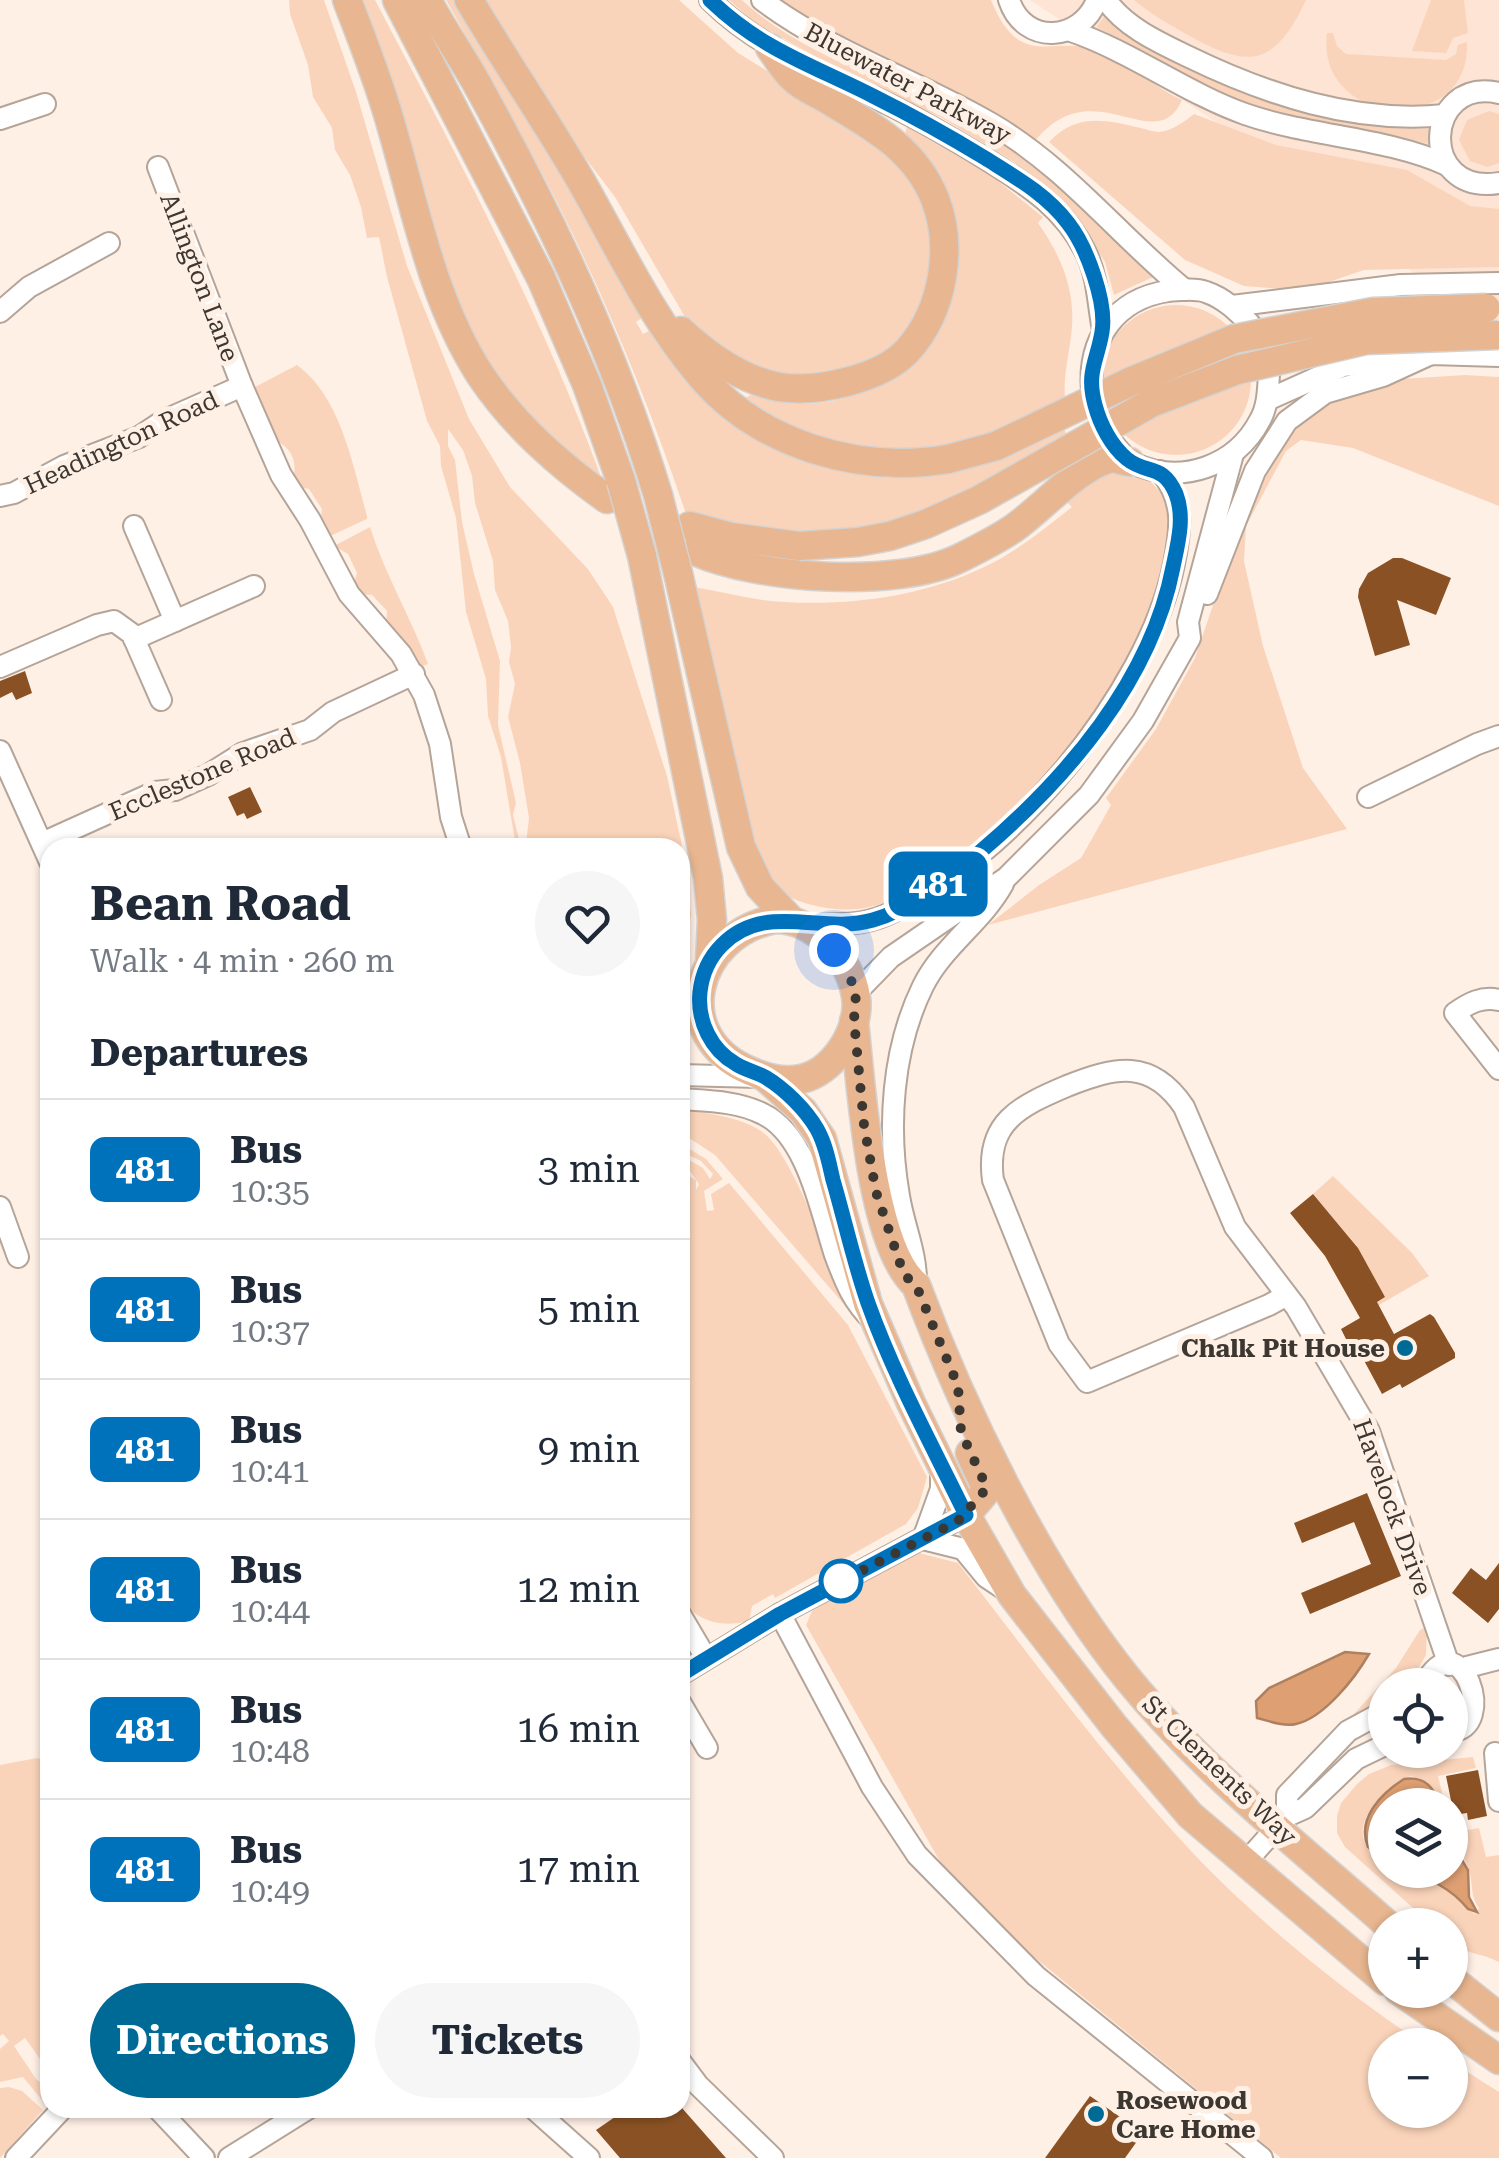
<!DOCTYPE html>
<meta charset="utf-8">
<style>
body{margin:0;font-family:"Roboto Serif",serif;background:#f6f6f7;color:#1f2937;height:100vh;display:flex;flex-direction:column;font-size:38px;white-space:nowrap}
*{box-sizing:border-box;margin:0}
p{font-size:32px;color:#747a83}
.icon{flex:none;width:55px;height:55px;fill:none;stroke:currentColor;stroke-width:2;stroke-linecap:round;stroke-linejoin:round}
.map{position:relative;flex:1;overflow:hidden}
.drawer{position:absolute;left:40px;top:838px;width:650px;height:1280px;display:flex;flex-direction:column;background:#fff;border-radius:30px;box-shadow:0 2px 8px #0004}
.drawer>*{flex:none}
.badge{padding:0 20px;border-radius:15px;font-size:35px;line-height:65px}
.buttons{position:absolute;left:1368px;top:1668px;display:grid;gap:20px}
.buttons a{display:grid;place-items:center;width:100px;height:100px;border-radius:50%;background:#fff;box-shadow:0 2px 8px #0004;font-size:50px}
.you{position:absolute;width:50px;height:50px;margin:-25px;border:8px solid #fff;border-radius:50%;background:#1a73e8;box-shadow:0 0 0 15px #1a73e833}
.map>.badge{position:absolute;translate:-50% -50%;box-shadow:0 0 0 5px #fff}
h2{padding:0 50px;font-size:38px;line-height:90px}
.round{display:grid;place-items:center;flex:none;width:105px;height:105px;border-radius:52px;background:#f6f6f7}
.headline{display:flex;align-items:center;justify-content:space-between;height:170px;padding:0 50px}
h1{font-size:48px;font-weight:700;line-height:75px}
.cta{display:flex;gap:20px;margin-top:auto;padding:20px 50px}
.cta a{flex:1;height:115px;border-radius:60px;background:#006a97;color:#fff;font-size:40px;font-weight:700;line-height:115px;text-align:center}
.cta a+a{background:#f6f6f7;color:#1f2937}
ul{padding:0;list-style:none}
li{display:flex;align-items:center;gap:30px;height:140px;padding:0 50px;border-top:2px solid #e0e1e3}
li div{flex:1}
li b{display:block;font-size:38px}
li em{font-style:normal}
li .badge{min-width:110px;font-weight:700;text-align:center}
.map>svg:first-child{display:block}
.built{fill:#fde4d4}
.green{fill:#fad4ba}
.water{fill:#de9f72;stroke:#ae805f;stroke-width:2.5}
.building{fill:#8a5224}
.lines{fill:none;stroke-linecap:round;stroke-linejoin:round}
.minor-casing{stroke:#b5a498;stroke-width:24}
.major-casing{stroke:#d4d3d2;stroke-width:31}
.minor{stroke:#fff;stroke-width:20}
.major{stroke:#e8b690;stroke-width:28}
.major-bridge-casing{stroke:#d4d3d2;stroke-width:31;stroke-linecap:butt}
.major-bridge{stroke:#e8b690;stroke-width:28}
.line-casing{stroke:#fff;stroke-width:22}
.line{stroke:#0072bc;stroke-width:15}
.walk{stroke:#3d3732;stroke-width:10;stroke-dasharray:0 18}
.poi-dot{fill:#006a97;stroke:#fff0e6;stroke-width:4}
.stop-dot{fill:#fff;stroke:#0072bc;stroke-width:5}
.labels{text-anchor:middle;stroke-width:10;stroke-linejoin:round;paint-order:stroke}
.street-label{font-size:25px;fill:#3d3732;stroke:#fff0e6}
.poi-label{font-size:25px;font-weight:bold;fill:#3d3732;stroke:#fff0e6;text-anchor:end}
</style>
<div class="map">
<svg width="1499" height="2158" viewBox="0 0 1499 2158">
<rect width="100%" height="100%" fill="#fff0e6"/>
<!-- built -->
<polygon class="built" points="1030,0 1499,0 1499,341 1268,156"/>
<!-- green -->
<g class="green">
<polygon points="289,0 324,0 356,92 407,266 469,419 510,487 588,569 613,607 667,776 681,841 691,915 680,955 680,848 529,848 526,844 529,818 520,763 508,717 515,684 509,662 511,647 508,621 495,590 493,561 475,503 472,476 463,450 448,429 448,446 455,460 462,522 474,574 500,661 498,725 516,803 513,815 521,847 516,847 501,757 488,716 486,679 466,612 456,518 441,466 440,446 427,421 387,277 379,237 367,238 361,207 350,175 335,150 332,128 313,97 308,65 290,14"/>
<path d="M358 0H375C457 156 540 310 601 477L554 446 494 378 458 308Z"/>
<path d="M446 0H456L549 147 642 318 636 322 643 334 649 331 695 388 807 461 839 471 890 478 946 473 1013 453 1064 429 1068 438 978 489 885 526 759 536 686 514C647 398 600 284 543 175 512 116 478 58 446 0Z"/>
<polygon points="485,0 679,0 738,53 891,147 935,221 924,316 875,366 773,383 692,329 615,197 574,143"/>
<path d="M729 0H742C798 52 877 75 944 110 1024 151 1094 211 1153 277L1114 295 1105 262 1070 208 1014 162 942 118 840 70 755 23Z"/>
<path d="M772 0H991C1021 74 1054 32 1101 52 1130 64 1154 87 1182 100 1155 160 1094 68 1035 141L943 86 831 34Z"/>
<path d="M1134 0H1306C1275 66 1249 70 1188 35 1169 24 1150 14 1134 0Z"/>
<polygon points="1431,0 1464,0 1468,33 1453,38 1446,53 1412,51"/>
<path d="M1104 17C1202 86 1310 124 1430 129L1429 144C1369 128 1306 128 1247 105 1194 85 1147 54 1097 27Z"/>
<path d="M1327 33H1333L1337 46 1346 54 1446 60 1456 54 1458 45 1467 42C1472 138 1315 129 1327 33Z"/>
<polygon points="1489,111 1499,114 1499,163 1487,167 1470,161 1459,140 1467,120"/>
<path d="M1194 114 1276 145 1407 170 1470 206 1499 209V267L1364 270 1317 286 1281 289 1244 286 1185 260 1049 142C1075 114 1103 119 1136 127 1143 128 1153 132 1159 132 1172 131 1185 121 1194 114Z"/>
<path d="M907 127 989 174 1043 217 1038 223C1060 254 1075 288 1072 327 1070 352 1063 374 1065 399 1053 408 1037 413 1023 419 998 430 970 445 942 448 881 456 789 445 744 398L751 395 788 403 808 404 833 401 870 389 888 379 953 290 958 252 941 180 924 154 905 134Z"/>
<circle cx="1176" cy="380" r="75"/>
<path d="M297 365C341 397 353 466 367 516V519L328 537 320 523 322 509 309 489 297 487 293 479C298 460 291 448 274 439L255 387Z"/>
<polygon points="1465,375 1499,377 1499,506 1353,448 1301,440 1286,451 1246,526 1244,561 1263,646 1303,768 1347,829 988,925 1039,885 1081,858 1111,805 1106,798 1156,729 1195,658 1249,500 1302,413 1369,385 1401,379"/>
<path d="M1113 472 1144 475C1154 485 1167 498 1171 512 1175 533 1167 561 1161 580 1124 691 1046 787 954 858 933 874 909 893 883 903 860 912 832 911 808 904 798 901 782 895 775 887 762 872 756 850 749 832L694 587C724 592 755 601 785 602 850 606 923 596 982 568 1015 553 1044 529 1072 507L1063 498 1092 477Z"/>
<path d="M370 527C385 575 411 617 428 664L420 667 386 624 387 611 372 595 358 594 353 586 357 573 348 554 334 546Z"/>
<path d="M680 1108C706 1114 739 1116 761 1131 792 1150 834 1271 848 1309L715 1155 680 1132Z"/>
<path d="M680 1143 706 1159 723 1179 704 1191 707 1211 714 1210 711 1194 729 1183 848 1325 927 1477 918 1508 906 1524 775 1598 773 1594 752 1606 749 1621C721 1628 697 1622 680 1598V1185L687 1190 680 1182V1171L696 1180V1190L699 1184 690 1171 680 1168V1155L703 1168 710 1179 713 1174 701 1161 680 1151Z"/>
<polygon points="1333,1176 1412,1253 1429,1276 1360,1316 1357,1313 1385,1297 1356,1245 1313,1194"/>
<path d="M919 1553 958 1563C1034 1661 1107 1761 1192 1852 1256 1920 1347 1994 1425 2045H1385V2110H1450V2061L1499 2092V2158H1281L1034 1957 951 1881 806 1625 812 1611 825 1603Z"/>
<polygon points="1427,1627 1426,1655 1409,1685 1385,1685 1385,1706 1343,1726 1396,1668 1420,1630"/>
<path d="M1473 1757 1476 1768 1438 1776 1445 1805H1439C1434 1789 1424 1783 1411 1776 1389 1783 1351 1820 1366 1845 1370 1852 1379 1857 1385 1861V1870C1411 1870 1436 1880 1456 1897 1463 1903 1466 1909 1475 1914L1479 1908C1469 1894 1474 1883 1468 1867 1463 1853 1450 1844 1450 1828L1452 1833 1479 1828 1486 1857 1499 1855V1962C1477 1951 1470 1957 1450 1940V1925H1432L1345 1847 1337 1833V1816L1341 1803 1357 1784 1369 1774 1391 1765Z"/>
<polygon points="37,1758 50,1761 50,2073 25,2038 14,2046 36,2079 43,2084 50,2079 47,2106 23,2077 0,2082 0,2049 9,2041 3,2034 0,2036 0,1765"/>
<polygon points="9,2087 22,2091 43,2110 0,2158 0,2088"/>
</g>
<!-- water -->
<g class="water">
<path d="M1345 1652 1369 1654C1355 1678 1324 1718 1296 1724 1284 1727 1269 1721 1257 1718L1256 1701 1269 1688Z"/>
<path d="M1404 1779C1424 1776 1434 1786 1439 1805H1385V1859L1368 1847C1356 1818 1382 1793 1404 1779Z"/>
<path d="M1450 1840 1468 1870 1469 1897 1477 1912 1468 1909C1451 1888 1430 1879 1405 1870H1450Z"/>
</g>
<!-- building -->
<g class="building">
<polygon points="1393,558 1402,558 1451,578 1436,615 1397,600 1410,645 1375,656 1358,597 1359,589 1368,573"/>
<polygon points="25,671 32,693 16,700 12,692 0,698 0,681"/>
<polygon points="250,787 262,812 247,819 244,813 237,816 228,797"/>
<polygon points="1313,1194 1358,1248 1385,1297 1377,1302 1394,1334 1430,1314 1434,1317 1455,1353 1455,1358 1402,1388 1400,1384 1382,1394 1353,1340 1348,1343 1341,1329 1360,1318 1325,1256 1290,1213"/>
<polygon points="1367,1493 1401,1576 1310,1614 1301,1593 1371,1564 1354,1522 1302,1543 1294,1523"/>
<polygon points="1499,1563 1499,1609 1488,1623 1452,1593 1471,1568 1486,1580"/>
<polygon points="1478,1770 1487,1816 1468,1820 1467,1813 1454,1815 1446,1776"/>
<polygon points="1090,2096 1143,2133 1125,2158 1045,2158"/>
<polygon points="628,2108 682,2108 726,2158 620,2158 596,2130"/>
</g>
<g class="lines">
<!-- minor casing -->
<g class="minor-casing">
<g id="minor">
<path d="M710 0C755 45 810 67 867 94 909 113 950 137 989 161 1029 186 1066 210 1087 255 1098 279 1098 305 1103 330"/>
<path d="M762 0C831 52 917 80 992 124 1067 168 1119 236 1185 290"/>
<path d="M1009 0C1024 46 1081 42 1097 0"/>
<path d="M1106 0C1125 27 1158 42 1187 56 1267 95 1355 124 1445 115"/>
<path d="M1071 31C1132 52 1184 92 1245 114 1311 137 1384 137 1447 165"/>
<path d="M1499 93C1424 76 1417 196 1499 183"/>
<polyline points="0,119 45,104"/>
<polyline points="158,167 242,386 281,475 310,520 349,594 401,654 424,695 440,744 451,817 461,848"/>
<polyline points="1232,306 1401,285 1499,283"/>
<polyline points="0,312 29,287 109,243"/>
<path d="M1092 391C1087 339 1116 299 1168 291 1180 290 1195 288 1206 292 1224 298 1237 311 1250 324"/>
<polyline points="1267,400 1343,366 1431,354 1499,356"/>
<path d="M1111 441C1117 448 1125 459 1133 463 1181 486 1236 466 1260 420 1268 406 1268 389 1269 374"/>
<polyline points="0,496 14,493 64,466 139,437 163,421 242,386"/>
<polyline points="134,526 175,621"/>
<polyline points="1207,594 1255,471 1287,421 1325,393 1383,376 1431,354"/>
<polyline points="134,639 254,586"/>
<polyline points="0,667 97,625 114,621 132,634 161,700"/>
<polyline points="0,751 50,862"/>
<polyline points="1368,797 1477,744 1499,736"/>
<polyline points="42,843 155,792 175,790 208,775 243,753 310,730 333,712 414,674"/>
<path d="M803 924C831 924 859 927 886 915 1006 862 1148 694 1174 564 1181 529 1185 500 1160 471"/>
<polyline points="856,993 891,957 1006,878 1089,795 1143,721 1190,638 1188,622 1233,454"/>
<path d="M1499 1000C1482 996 1469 1003 1455 1013L1499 1069"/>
<polyline points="680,1075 759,1077"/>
<path d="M680 1099C707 1101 738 1101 763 1114 807 1135 821 1212 835 1255 845 1281 852 1301 873 1321"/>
<polyline points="0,1207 18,1257"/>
<path d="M916 1285C917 1253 904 1227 899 1196 887 1127 892 1049 923 986 943 946 982 922 1003 884"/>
<path d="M1287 1295 1269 1305 1087 1382 1059 1344 993 1180C985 1122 1020 1106 1067 1086 1115 1067 1151 1058 1184 1107L1235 1227 1296 1307 1369 1431 1449 1665"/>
<polyline points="923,1539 963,1549 986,1577 1007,1591"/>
<polyline points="923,1539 941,1489 941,1471"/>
<polyline points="680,1614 706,1658"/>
<polyline points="780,1614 872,1787 917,1855 1036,1976 1262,2158"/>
<polyline points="1467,1667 1499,1659"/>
<polyline points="680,1675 780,1614 966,1515"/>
<path d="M1424 1685C1461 1616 1499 1732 1450 1731"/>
<polyline points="680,1702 707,1748"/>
<polyline points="1495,1753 1499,1801"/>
<polyline points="1287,1816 1287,1795 1348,1731 1385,1711"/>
<polyline points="1245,1863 1287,1816 1305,1808 1356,1759 1385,1745"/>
<polyline points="680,2061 698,2085 773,2158"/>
<polyline points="157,2108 204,2158"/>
<polyline points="533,2108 589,2158"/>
<polyline points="16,2158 63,2108"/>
<polyline points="229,2158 309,2108"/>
</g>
</g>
<!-- major casing -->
<g class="major-casing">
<g id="major">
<path d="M347 0C361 36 375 72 386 108 414 198 429 296 481 376 515 426 558 464 607 499"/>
<polyline points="397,0 541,278 587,385 621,481"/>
<path d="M427 0C444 32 465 61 482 93 553 222 615 354 658 495"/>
<path d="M469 0C505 61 545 119 581 181 618 246 651 317 700 375 759 445 859 474 948 459"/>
<path d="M681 331C708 356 742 380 779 387 816 393 882 379 908 350 943 311 954 248 935 199 915 148 870 125 825 98 815 92 801 87 793 78 784 70 777 57 770 48"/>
<polyline points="690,526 731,537 799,546"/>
<path d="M695 551C757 579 897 589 960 558 978 549 998 539 1014 528 1041 509 1077 468 1108 459 1114 457 1123 461 1130 462"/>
<polyline points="642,556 708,878 712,920 710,961"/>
<polyline points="678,573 741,847 760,887 791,920"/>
<path d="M775 919C815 919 850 958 856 997 861 1029 834 1072 801 1079 783 1083 766 1078 750 1071 667 1036 694 935 775 919Z"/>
<path d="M854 1021C861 1082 870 1246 916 1285 964 1414 1042 1573 1128 1679 1204 1772 1299 1846 1388 1925"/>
<polyline points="766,1078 803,1111 822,1139 868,1304 911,1403 966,1515 1012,1595 1114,1726 1190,1815 1385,1981"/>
<polyline points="966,1515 987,1490 970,1453"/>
<polyline points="1450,1978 1499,2017"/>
<polyline points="1398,1990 1499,2060"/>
</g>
</g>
<!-- minor -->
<use href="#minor" class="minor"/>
<!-- major -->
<use href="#major" class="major"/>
<!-- major-bridge casing -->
<g class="major-bridge-casing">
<g id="major-bridge">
<polyline points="948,459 996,446 1132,381 1234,339 1373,312 1486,308"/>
<polyline points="621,481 642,556"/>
<polyline points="658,495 678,573"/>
<polyline points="799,546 858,542 890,536 926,524 979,500 1151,403 1237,370 1366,340 1498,335"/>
</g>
</g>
<!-- major-bridge -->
<use href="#major-bridge" class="major-bridge"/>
</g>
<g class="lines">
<!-- line casing -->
<g class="line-casing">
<path id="line" d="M680 1675 780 1614 966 1515C932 1445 894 1376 868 1303 854 1263 845 1221 833 1180 829 1163 826 1145 817 1129 806 1110 785 1089 765 1077 756 1072 745 1070 736 1064 711 1050 697 1021 700 992 702 974 709 958 722 945 765 901 820 935 873 920 912 909 949 877 980 852 1066 779 1151 681 1173 567 1178 543 1185 517 1176 494 1163 463 1147 475 1127 459 1111 446 1100 424 1095 405 1086 372 1097 362 1102 332 1107 303 1087 247 1068 223 1046 194 1015 177 985 158 949 136 911 115 873 96 812 65 762 50 710 0"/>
</g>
<!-- line -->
<use href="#line" class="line"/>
<!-- walk -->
<polyline class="walk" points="834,950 847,970 856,993 854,1020 864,1125 876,1192 904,1275 916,1285 958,1386 961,1432 987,1488 958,1521 838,1583 841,1581"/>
</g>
<!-- markers -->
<g class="poi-dot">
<circle cx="1405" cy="1348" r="10"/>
<circle cx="1096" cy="2114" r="10"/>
</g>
<circle class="stop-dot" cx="841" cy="1581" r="20"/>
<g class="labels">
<!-- street labels -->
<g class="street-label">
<text transform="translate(908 83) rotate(28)" y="9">Bluewater Parkway</text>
<text transform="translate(200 277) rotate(69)" y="9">Allington Lane</text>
<text transform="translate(121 442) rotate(-25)" y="9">Headington Road</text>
<text transform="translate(202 774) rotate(-23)" y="9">Ecclestone Road</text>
<text transform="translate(1393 1507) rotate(70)" y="9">Havelock Drive</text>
<text transform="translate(1220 1770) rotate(44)" y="9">St Clements Way</text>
</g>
<!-- poi labels -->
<g class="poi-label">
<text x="1385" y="1357">Chalk Pit House</text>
<text x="1116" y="2109" text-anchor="start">Rosewood<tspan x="1116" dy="29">Care Home</tspan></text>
</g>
</g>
</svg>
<div class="buttons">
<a><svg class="icon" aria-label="locate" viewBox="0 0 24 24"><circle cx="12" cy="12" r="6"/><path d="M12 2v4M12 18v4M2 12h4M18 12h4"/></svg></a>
<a><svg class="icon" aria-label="layers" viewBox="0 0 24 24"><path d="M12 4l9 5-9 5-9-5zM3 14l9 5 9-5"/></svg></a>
<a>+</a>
<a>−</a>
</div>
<div class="you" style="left:834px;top:950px"></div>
<b class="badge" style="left:938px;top:884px;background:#0072bc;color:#fff">481</b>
<section class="drawer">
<div class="headline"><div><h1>Bean Road</h1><p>Walk · 4 min · 260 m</p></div><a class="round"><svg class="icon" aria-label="heart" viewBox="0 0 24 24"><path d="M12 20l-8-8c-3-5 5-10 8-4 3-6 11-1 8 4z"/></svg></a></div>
<h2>Departures</h2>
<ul>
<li><span class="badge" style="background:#0072bc;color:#fff">481</span><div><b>Bus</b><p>10:35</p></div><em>3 min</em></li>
<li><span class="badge" style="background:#0072bc;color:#fff">481</span><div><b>Bus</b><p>10:37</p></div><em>5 min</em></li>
<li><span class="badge" style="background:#0072bc;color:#fff">481</span><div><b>Bus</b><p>10:41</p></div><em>9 min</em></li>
<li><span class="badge" style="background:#0072bc;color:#fff">481</span><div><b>Bus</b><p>10:44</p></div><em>12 min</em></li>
<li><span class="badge" style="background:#0072bc;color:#fff">481</span><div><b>Bus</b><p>10:48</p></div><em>16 min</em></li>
<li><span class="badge" style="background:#0072bc;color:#fff">481</span><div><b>Bus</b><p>10:49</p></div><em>17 min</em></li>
</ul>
<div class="cta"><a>Directions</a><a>Tickets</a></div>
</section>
</div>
